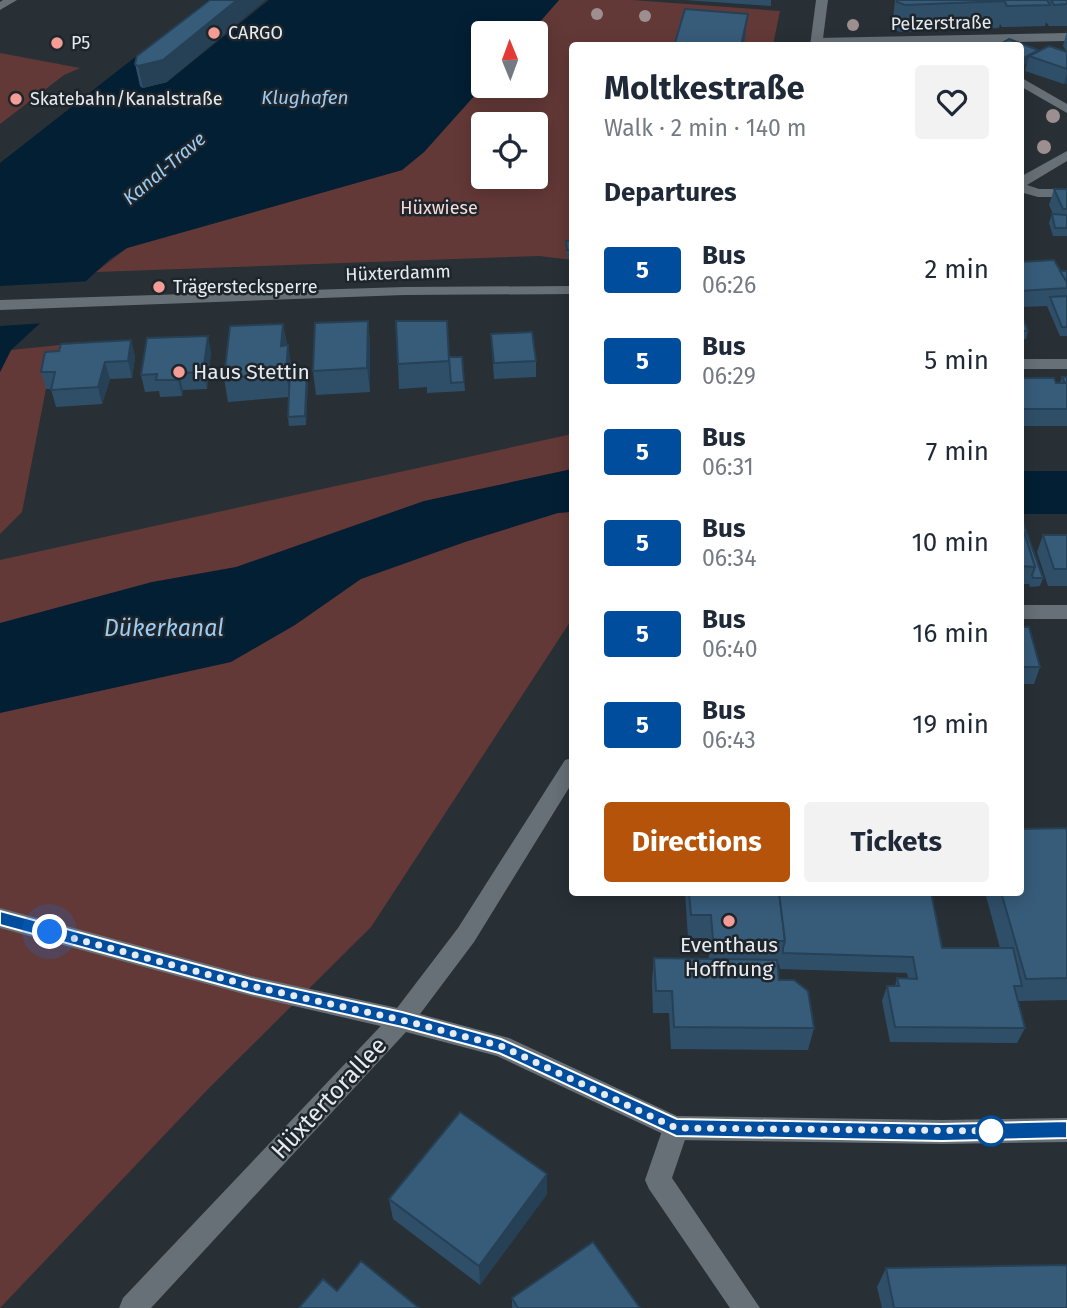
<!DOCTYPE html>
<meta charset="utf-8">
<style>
body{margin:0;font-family:"Fira Sans",sans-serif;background:#f2f2f3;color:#1f2937;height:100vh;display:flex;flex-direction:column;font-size:26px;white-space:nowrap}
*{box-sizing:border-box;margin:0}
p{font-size:23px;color:#747a83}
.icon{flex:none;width:38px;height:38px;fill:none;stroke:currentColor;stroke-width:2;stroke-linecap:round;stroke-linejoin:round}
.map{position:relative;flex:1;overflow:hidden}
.sheet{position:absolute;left:569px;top:42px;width:455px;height:854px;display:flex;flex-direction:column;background:#fff;border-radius:7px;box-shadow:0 4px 18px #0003}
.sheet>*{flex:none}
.badge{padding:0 14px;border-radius:5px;font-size:24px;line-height:46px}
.needle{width:46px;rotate:359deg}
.buttons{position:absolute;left:471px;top:21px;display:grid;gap:14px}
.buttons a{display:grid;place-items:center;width:77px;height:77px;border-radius:7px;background:#fff;box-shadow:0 4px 18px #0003;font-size:35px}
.you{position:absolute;width:35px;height:35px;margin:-18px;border:5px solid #fff;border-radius:50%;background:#1a73e8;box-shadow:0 0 0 10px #1a73e833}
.map>.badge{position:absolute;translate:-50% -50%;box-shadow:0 0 0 4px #fff}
h2{padding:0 35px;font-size:26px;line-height:63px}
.round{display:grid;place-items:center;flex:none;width:74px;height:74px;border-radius:7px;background:#f2f2f3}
.overview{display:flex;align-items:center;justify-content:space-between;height:119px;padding:0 35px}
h1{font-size:33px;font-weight:700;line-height:52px}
.primary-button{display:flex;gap:14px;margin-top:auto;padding:14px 35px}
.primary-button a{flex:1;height:80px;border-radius:7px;background:#b45309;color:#fff;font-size:28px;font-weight:700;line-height:80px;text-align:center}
.primary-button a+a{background:#f2f2f3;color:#1f2937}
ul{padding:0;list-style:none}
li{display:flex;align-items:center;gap:21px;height:91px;padding:0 35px}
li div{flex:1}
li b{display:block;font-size:26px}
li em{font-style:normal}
li .badge{min-width:77px;font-weight:700;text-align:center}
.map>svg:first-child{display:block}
.green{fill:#633937;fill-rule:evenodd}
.water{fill:#031f34}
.pier{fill:#283036}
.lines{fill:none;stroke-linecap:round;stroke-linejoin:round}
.minor{fill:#677077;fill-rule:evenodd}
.tertiary{fill:#677077;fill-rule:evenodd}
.secondary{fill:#677077;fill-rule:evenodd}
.tree{fill:#9d8e8f}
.wall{fill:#2f4f69}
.shaded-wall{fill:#264055}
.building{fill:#375c7a;stroke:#264055;stroke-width:2}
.line{fill:#004d9e;stroke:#fff;stroke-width:2}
.walk{stroke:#e7ebf0;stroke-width:7;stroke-dasharray:0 12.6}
.poi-dot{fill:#f59c96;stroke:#1e262c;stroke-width:2.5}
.stop-dot{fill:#fff;stroke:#004d9e;stroke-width:3.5}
.labels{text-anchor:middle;stroke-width:5;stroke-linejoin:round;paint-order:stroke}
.far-street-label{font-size:18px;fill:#e7ebf0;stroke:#1e262c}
.far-poi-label{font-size:18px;fill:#e7ebf0;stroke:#1e262c;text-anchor:start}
.far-park-label{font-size:18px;fill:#fcdad7;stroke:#1e262c}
.far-water-label{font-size:19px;font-style:italic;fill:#9cccf4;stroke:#1e262c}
.poi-label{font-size:21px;fill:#e7ebf0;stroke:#1e262c;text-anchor:start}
.water-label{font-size:23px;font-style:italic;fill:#9cccf4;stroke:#1e262c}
.near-street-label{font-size:24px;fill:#e7ebf0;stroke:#1e262c}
</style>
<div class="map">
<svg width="1067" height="1308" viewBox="0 0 1067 1308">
<rect width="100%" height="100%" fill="#283036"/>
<!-- green -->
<g class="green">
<path d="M559 0H632L780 11 773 45 572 46V260L539 256 96 272 127 248 402 170 424 152 483 86H536V33H530ZM483 124H536V177H483Z"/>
<polygon points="0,53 80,68 64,75 0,124"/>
<polygon points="69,344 50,368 22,512 0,534 0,372 11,350"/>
<polygon points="572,434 572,619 371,927 209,1088 0,1308 0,560"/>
</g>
<!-- water -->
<g class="water">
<polygon points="208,0 241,0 140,86 142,88 167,82 269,0 559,0 530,33 483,33 483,86 424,152 402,170 127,248 110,259 11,350 0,372 0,163"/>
<polygon points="572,469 572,512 558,513 465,542 361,579 295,625 231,662 0,713 0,623 152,582 236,567 424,501"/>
<rect x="1020" y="471" width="47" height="43"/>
</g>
<!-- pier -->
<polygon class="pier" points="92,281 46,323 0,326 0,286"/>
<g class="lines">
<!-- minor -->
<g class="minor">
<polygon points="1067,33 1067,41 818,46 810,42 816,38"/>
<polygon points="1020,77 1067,104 1067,113 1020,86"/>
<polygon points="1067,151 1067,161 1027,185 1039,189 1067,189 1067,197 1038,197 1020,192 1020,177"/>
<rect x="1020" y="359" width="47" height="10"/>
<rect x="1020" y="605" width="47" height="14"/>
<polygon points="676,1116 685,1120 689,1128 672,1178 760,1308 730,1308 649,1189 645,1180 663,1128 667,1120"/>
</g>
<!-- tertiary -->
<polygon class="tertiary" points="0,908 251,976 402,1009 410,1012 414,1020 410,1028 402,1031 251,996 0,928"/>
<!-- secondary -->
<g class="secondary">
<polygon points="3,0 17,0 0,10 0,2"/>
<polygon points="816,0 828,0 822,46 810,46"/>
<polygon points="572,286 572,294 404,295 0,310 0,300 404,287"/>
<polygon points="572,758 572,783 474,942 420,1014 509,1038 677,1116 942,1120 1067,1118 1067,1142 942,1144 676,1140 497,1056 406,1032 151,1308 119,1308 123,1298 394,1012 458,928 565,760"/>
</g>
</g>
<!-- trees -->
<g class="tree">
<circle cx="597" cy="14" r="6"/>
<circle cx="645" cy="16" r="6"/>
<circle cx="853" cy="25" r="6"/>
<circle cx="1053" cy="116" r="7"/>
<circle cx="1044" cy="147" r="7"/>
</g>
<!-- wall -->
<g class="wall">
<polygon points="685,0 771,0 771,6"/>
<polygon points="895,0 1067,0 1067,26 1049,26 1046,22 1045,26 1002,27 1000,24 999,28 900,32 892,29"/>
<polygon points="1067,31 1067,52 1063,46"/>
<polygon points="1020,46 1038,52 1067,52 1067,84 1064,84 1025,71 1027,63 1020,67"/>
<polygon points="135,64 167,82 143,88 140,86"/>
<polygon points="1054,189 1067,189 1067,236 1053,236 1049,223 1052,214 1053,214 1049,205"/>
<polygon points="566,241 572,241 572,258 567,259"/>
<polygon points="1020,262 1060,271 1067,271 1067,270 1067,336 1060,336 1047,306 1020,307"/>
<polygon points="1020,311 1028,331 1026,339 1020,339"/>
<polygon points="368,321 370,345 370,392 316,395 313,371"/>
<polygon points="283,324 292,370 307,370 308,378 306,425 289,426 288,417 289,397 228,402 224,378"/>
<polygon points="491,334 536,361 536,377 494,379"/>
<polygon points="131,340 135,357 132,378 110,379 102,404 56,407 51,389 46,389 41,372 59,351"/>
<polygon points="211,352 207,389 183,390 182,396 160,397 159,391 145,392 141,375"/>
<polygon points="449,357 462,357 465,391 427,393 427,387 399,389 398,364"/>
<polygon points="1062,377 1067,377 1067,426 1020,426 1020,378 1060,383"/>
<polygon points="1020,514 1043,578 1040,586 1030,587 1029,584 1020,584"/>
<polygon points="1043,535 1067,535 1067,586 1048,586 1037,552"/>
<polygon points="1020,627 1040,667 1034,684 1020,684"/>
<polygon points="1067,828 1067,1000 1018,1001 1025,1028 1017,1043 890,1042 882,1001 887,986 895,986 897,978 908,978 907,973 780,969 779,964 777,964 779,980 814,1028 808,1050 671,1049 669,1013 653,1013 652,981 654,958 709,959 708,938 688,938 685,892 931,892 942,948 1000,948 985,892 1020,892"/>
<polygon points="547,1194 480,1285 393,1219 389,1199"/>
<polygon points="886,1268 1067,1308 882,1308 877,1287"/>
<polygon points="512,1298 640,1308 512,1308"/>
</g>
<!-- shaded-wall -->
<g class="shaded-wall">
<polygon points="237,0 266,0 167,82 143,88 138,66"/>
<polygon points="748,14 744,46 741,46"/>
<polygon points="1038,50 1036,58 1029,56 1027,63 1020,67 1020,60"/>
<polygon points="1067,73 1067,84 1064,84"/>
<polygon points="368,321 370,345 370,392 367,368"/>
<polygon points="283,324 287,348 281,346"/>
<polygon points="208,336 211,352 207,389 203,372"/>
<polygon points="131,340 135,357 132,378 128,361"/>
<polygon points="288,345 292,369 290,397 286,373"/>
<polygon points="105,362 110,379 102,404 98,387"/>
<polygon points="307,370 308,378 306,425 305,416"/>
<polygon points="179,373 183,390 182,396 178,380"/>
<polygon points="547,1174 547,1194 480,1285 479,1266"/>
</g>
<!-- building -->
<g class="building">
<polygon points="210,0 237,0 163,60 138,66 135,64 137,56"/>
<polygon points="897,0 1004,0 1005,1 905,5 897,2"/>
<polygon points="1004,0 1047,0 1050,5 1007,6"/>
<polygon points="1051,0 1067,0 1067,4 1054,5"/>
<polygon points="685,9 748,14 741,46 674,46"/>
<polygon points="1009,39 1038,50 1020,60 1020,46 997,46"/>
<polygon points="1049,46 1067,52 1067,69 1029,56"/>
<polygon points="1054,189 1067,189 1067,209 1063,209"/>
<polygon points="1052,214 1067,215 1067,228 1055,228"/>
<polygon points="566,241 572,241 572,250 567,250"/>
<polygon points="1054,260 1067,282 1067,288 1020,291 1020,262"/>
<polygon points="1060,271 1067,271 1067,282"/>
<polygon points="1067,296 1067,327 1062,327 1050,297"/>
<polygon points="1020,311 1028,331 1020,331"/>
<polygon points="368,321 367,368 313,371 315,323"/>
<polygon points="396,321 447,321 449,361 398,364"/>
<polygon points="283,324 281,346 288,345 286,373 224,378 230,326"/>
<polygon points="532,332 536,361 494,363 491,334"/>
<polygon points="208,336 203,372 179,373 178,380 156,380 157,374 141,375 147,338"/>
<polygon points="131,340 128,361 105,362 98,387 51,390 55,372 41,372 45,352 59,351 61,344"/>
<polygon points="449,357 462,357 464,382 451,383"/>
<polygon points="290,370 307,370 305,416 288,417"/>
<polygon points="1062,377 1067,377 1067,409 1021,409 1020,378 1054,378 1056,383 1065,383"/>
<polygon points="1020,514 1043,578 1033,578 1032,575 1035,567 1024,532 1020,532"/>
<polygon points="1020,532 1024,532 1035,567 1020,566"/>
<polygon points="1043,535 1067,535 1067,569 1054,569"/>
<polygon points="1020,627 1029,627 1040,667 1020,667"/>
<polygon points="1067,828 1067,978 1026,979 1001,892 1020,892 1020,829"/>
<polygon points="689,892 779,892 785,941 713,940 711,915 691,915"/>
<polygon points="779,892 931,892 942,948 1013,948 1022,986 1014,986 1025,1028 895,1027 887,986 899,986 897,978 917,979 913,957 783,953 783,948 785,941"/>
<polygon points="654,958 777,960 779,980 794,980 808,991 814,1028 674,1027 672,991 656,991"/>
<polygon points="460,1112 547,1174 479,1266 389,1199"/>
<polygon points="593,1242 640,1308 518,1308 512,1298"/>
<polygon points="361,1261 419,1308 299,1308 323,1279 337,1291"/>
<polygon points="1067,1265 1067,1308 894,1308 886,1268"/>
</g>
<!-- line -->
<polygon class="line" points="0,911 251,979 402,1012 501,1039 677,1119 942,1124 1067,1121 1067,1138 942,1141 676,1136 499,1053 402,1027 251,993 0,925"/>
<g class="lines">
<!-- walk -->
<polyline class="walk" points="50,932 251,986 402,1020 501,1046 676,1128 991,1131"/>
</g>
<!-- markers -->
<g class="poi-dot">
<circle cx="214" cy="33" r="7"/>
<circle cx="57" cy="43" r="7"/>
<circle cx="16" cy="99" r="7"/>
<circle cx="159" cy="287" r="7"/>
<circle cx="179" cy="372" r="7"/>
<circle cx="729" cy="921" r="7"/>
</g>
<circle class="stop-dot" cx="991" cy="1131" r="14"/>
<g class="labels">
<!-- far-street labels -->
<g class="far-street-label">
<text transform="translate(941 23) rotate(-1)" y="6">Pelzerstraße</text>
<text transform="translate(398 273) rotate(-2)" y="6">Hüxterdamm</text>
</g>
<!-- far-poi labels -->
<g class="far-poi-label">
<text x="228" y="39">CARGO</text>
<text x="71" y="49">P5</text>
<text x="30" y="105">Skatebahn/Kanalstraße</text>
<text x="173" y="293">Trägerstecksperre</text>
</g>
<!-- far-park labels -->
<g class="far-park-label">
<text x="439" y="214">Hüxwiese</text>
</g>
<!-- far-water labels -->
<g class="far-water-label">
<text x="305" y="104">Klughafen</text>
<text transform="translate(164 168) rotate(-40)" y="7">Kanal-Trave</text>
</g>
<!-- poi labels -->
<g class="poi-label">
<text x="193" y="379">Haus Stettin</text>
<text x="729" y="952" text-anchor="middle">Eventhaus<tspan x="729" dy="24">Hoffnung</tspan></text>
</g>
<!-- water labels -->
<g class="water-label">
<text x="164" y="636">Dükerkanal</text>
</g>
<!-- near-street labels -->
<g class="near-street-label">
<text transform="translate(329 1098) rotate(-47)" y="8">Hüxtertorallee</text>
</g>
</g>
</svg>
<div class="buttons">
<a><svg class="needle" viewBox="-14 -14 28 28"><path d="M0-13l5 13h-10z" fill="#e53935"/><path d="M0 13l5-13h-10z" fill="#747a83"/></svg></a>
<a><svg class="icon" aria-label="locate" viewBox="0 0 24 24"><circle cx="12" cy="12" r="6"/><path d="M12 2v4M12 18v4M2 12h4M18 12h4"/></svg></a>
</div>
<div class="you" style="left:50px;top:932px"></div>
<section class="sheet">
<div class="overview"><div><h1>Moltkestraße</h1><p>Walk · 2 min · 140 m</p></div><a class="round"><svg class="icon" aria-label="heart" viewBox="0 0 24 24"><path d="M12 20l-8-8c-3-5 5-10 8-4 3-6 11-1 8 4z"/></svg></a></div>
<h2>Departures</h2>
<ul>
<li><span class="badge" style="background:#004d9e;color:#fff">5</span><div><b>Bus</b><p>06:26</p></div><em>2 min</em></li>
<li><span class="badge" style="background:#004d9e;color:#fff">5</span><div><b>Bus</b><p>06:29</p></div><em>5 min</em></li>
<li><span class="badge" style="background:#004d9e;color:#fff">5</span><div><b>Bus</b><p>06:31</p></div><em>7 min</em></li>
<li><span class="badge" style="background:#004d9e;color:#fff">5</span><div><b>Bus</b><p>06:34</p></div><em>10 min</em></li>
<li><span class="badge" style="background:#004d9e;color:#fff">5</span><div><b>Bus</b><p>06:40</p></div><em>16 min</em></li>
<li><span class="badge" style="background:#004d9e;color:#fff">5</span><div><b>Bus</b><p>06:43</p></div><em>19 min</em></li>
</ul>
<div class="primary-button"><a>Directions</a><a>Tickets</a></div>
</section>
</div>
